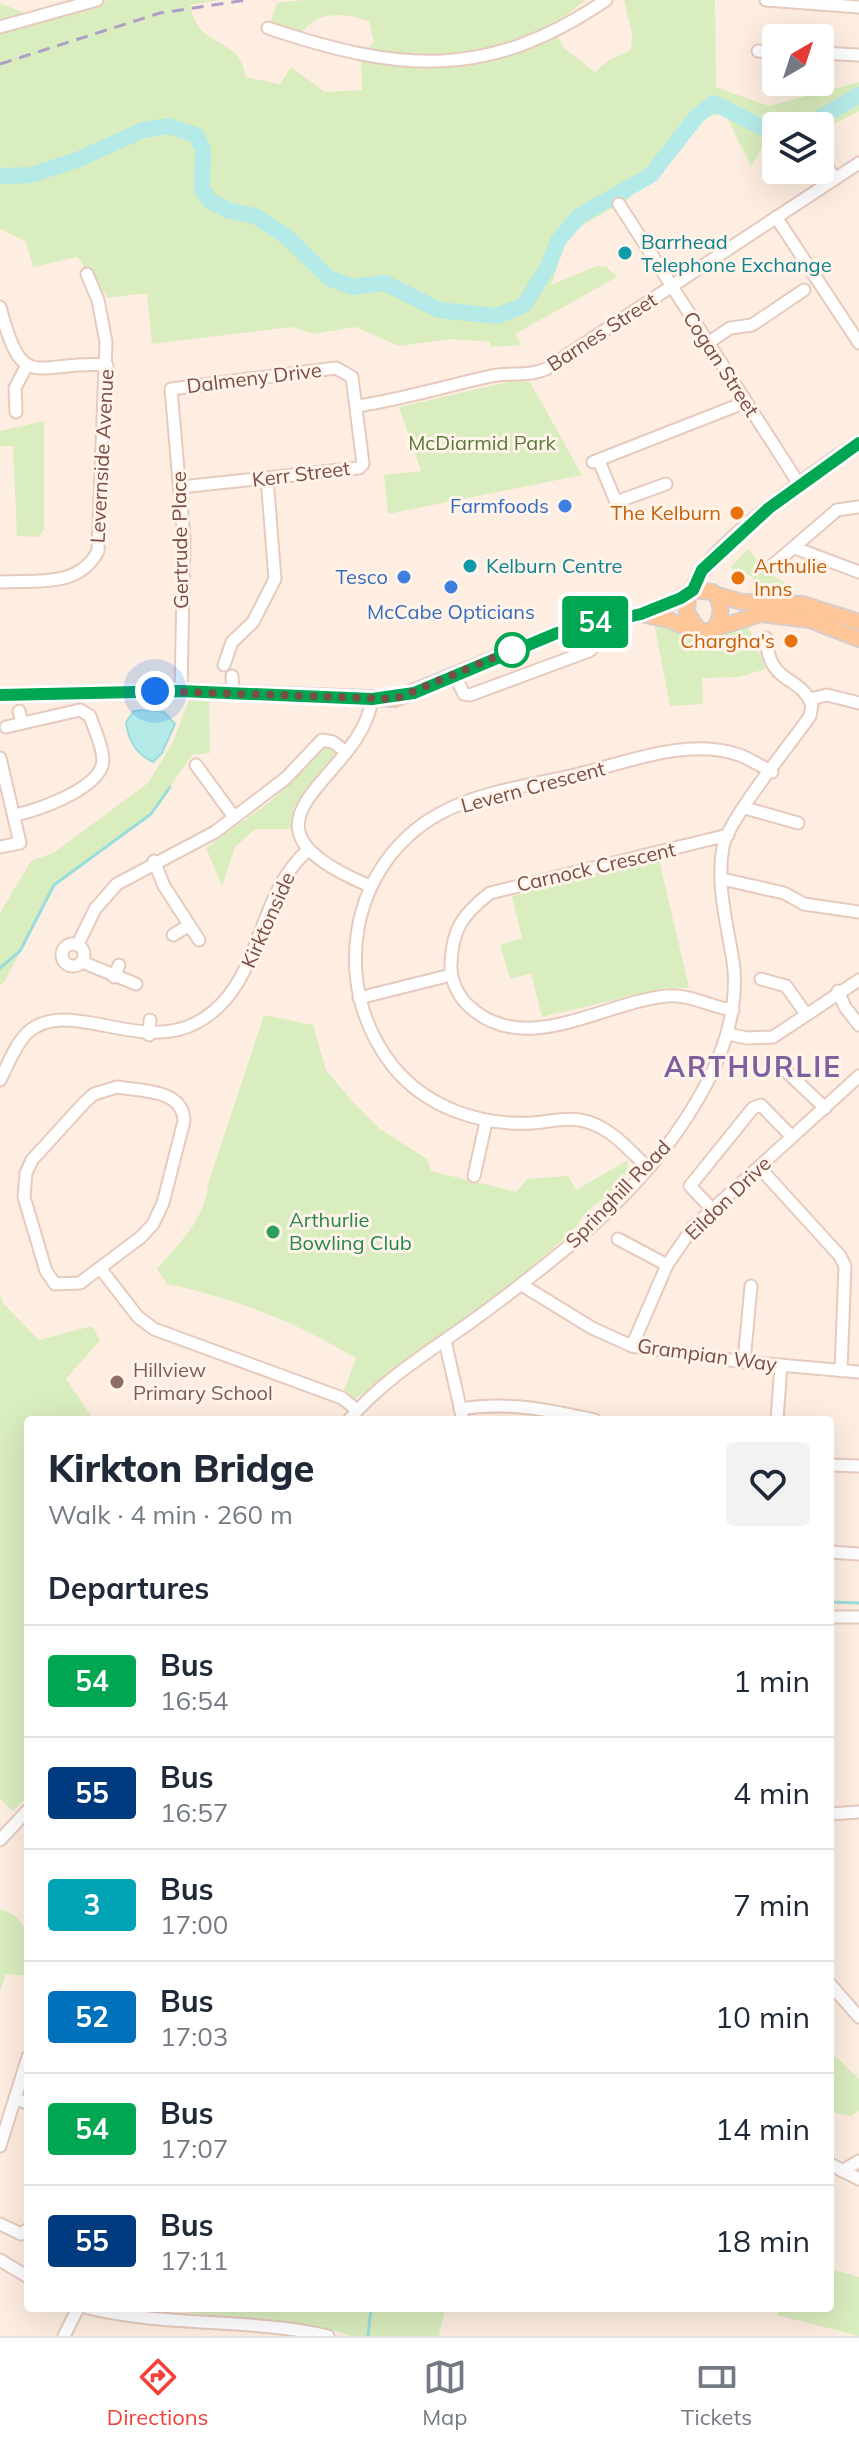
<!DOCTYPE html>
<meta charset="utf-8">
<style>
body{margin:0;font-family:Mulish,sans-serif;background:#f2f2f3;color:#1f2937;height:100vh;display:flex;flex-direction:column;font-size:30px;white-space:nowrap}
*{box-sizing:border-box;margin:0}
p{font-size:26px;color:#747a83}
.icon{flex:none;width:44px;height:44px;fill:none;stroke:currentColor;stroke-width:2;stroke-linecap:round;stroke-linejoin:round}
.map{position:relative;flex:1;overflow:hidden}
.side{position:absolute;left:24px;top:1416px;width:810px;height:896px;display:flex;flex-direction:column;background:#fff;border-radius:8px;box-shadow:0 8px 32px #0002}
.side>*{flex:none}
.badge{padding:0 16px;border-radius:6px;font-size:28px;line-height:52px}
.needle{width:52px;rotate:39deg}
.buttons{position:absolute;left:762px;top:24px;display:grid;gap:16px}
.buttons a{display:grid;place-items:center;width:72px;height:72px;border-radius:8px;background:#fff;box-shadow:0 8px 32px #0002;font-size:40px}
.you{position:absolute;width:40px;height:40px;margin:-20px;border:6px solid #fff;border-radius:50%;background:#1a73e8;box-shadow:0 0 0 12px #1a73e833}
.map>.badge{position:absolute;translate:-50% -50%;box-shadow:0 0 0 4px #fff}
h2{padding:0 24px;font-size:30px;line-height:72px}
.round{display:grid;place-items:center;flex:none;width:84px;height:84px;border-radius:8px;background:#f2f2f3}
.summary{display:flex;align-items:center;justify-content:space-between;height:136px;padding:0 24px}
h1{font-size:38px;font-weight:800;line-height:60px}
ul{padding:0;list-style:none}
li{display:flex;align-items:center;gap:24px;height:112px;padding:0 24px;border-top:2px solid #e0e1e3}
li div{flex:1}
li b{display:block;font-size:30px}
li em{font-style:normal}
li .badge{min-width:88px;font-weight:700;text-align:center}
.tab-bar{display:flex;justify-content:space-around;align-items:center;height:112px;border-top:2px solid #e0e1e3;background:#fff;font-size:22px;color:#747a83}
.tab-bar a{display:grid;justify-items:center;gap:4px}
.tab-bar .on{color:#f5413a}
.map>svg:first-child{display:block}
.green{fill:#daedbe}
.water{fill:#b4eae8;stroke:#99dddb;stroke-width:2}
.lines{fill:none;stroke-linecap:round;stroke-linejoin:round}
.stream{stroke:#99dddb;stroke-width:3}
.river{stroke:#b4eae8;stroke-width:16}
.minor-casing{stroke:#e6cabe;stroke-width:15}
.major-casing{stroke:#d9cdcb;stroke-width:18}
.minor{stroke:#fff;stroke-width:11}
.major{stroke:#ffc698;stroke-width:14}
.rail{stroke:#ae9fc9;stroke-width:3;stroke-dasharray:12 8;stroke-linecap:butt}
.line-casing{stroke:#fff;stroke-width:18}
.line{stroke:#00a651;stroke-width:12}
.walk{stroke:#784e45;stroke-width:8;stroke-dasharray:0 14.4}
.culture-dot{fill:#0f9aa8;stroke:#fff3ea;stroke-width:3}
.shop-dot{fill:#3f7fe0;stroke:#fff3ea;stroke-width:3}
.food-dot{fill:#e8710a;stroke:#fff3ea;stroke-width:3}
.stop-dot{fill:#fff;stroke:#00a651;stroke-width:4}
.leisure-dot{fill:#2e9e5b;stroke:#fff3ea;stroke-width:3}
.education-dot{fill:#8d6e63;stroke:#fff3ea;stroke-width:3}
.labels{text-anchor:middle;stroke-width:6;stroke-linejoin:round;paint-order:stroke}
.culture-label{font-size:20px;fill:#0d838f;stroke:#fff3ea;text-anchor:start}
.street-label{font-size:20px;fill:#784e45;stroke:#fff3ea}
.park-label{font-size:20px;fill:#587a3a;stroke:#fff3ea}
.shop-label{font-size:20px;fill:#366cbe;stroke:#fff3ea;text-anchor:end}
.food-label{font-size:20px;fill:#c56008;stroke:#fff3ea;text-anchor:end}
.leisure-label{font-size:20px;fill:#27864d;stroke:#fff3ea;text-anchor:start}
.education-label{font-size:20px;fill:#785e54;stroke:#fff3ea;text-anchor:start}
.district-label{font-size:28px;font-weight:bold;letter-spacing:2px;fill:#7d609d;stroke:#fff3ea}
</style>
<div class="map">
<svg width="859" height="2336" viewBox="0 0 859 2336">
<rect width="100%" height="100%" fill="#feeee1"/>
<!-- green -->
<g class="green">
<path d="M110 0H221L190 5C198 44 225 38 240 59 243 64 244 72 246 77L280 84 291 67 325 92 362 90 361 56 374 42 369 21C344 13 318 9 301 34L271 21 277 3 303 0H585L565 17 572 29 558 37 564 48 595 72 609 60 631 50 632 33 624 0H715L716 87 769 106 859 82V111L820 131V126H776L751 166 725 114 703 117 629 199 569 233 551 285 597 266 607 267 617 277 515 334 522 345 491 347 490 342 451 339 399 346 355 327 314 334 292 327 152 344 147 293 108 298 77 257 33 267 26 242 0 229V3L24 13 27 22Z"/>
<polygon points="512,381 530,382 582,475 388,514 384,475 421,471 399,407"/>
<polygon points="44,421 44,530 38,537 17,536 13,446 0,446 0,431"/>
<polygon points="748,549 765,570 792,588 773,585 751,588 753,577 730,568"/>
<polygon points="654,622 711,640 748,626 766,669 739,677 702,678 703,704 670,706"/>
<polygon points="209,696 210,753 192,755 151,814 54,885 4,983 0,984 0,913 31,861 55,852 148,783 173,742 190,697"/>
<polygon points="325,748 334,750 335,759 293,809 295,829 255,829 235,847 222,886 206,848 271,801"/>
<polygon points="659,859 689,988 664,988 542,1017 531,973 510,979 500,945 522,938 512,896"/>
<path d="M264 1015 313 1025 326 1070 352 1101 380 1129 427 1159 431 1171 516 1192 527 1179 568 1176 576 1190 628 1160C630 1181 602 1198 588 1211 581 1218 577 1227 569 1234 503 1295 427 1345 355 1399L344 1390 356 1358C293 1321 238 1299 167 1284L157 1269C179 1243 205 1220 208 1184Z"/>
<polygon points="0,1293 3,1303 39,1340 92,1326 100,1340 66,1379 94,1420 28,1420 28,1796 13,1811 0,1799"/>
<path d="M0 1909C34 1919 28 1946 28 1976L6 1974 0 1991Z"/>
<polygon points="830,2051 859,2079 859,2111 851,2116 830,2112"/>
<polygon points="830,2269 859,2277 859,2336 777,2315 780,2308 830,2308"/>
<polygon points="143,2308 445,2308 439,2336 351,2336 320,2326"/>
</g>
<!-- water -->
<path class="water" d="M142 710 164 712 175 724 162 753 153 762C136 754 128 740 126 722L134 711Z"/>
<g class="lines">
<!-- stream -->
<g class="stream">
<polyline points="0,968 20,951 54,885 151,814 170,787"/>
<polyline points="830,1602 859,1603"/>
<polyline points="368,2336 371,2308"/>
</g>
<!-- river -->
<g class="river">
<polyline points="795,126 808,125 859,95"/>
<polyline points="0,176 31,175 77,160 143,130 168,126 196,135 203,149 202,189 210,201 230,211 255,216 287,237 329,278 352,287 385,283 439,310 497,316 524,305 548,267 558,241 579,216 651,175 697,116 714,103 763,128 776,127"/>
</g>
<!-- minor casing -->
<g class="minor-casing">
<g id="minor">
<polyline points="766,0 859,7"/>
<polyline points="0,27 97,0"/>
<path d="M268 28C399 72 487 81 606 0"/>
<polyline points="758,51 776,52"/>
<polyline points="820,53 859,55"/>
<polyline points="775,64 776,59"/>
<polyline points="820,156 835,179"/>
<polyline points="619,204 799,484"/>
<polyline points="776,217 859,343"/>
<path d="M0 307C23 396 35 360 107 365"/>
<polyline points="708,343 730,328 752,325 804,290"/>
<path d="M358 406C403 399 446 386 491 376 509 372 528 377 546 369L859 163"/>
<polyline points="16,412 15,388 27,365"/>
<polyline points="599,461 616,502 666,484"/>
<polyline points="593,462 746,402"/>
<polyline points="181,487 359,468 363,464 352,377 336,368 171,389 184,539 181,691"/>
<polyline points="795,548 859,572"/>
<polyline points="773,565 837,510 859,507"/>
<path d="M0 582C36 580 79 588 98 551L106 342 98 300 87 274"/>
<polyline points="224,665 232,642 253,622 275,579 267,478"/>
<polyline points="232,676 233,693"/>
<polyline points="455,676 464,694 470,695 589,651 597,644 591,623"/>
<polyline points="810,699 827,695 859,703"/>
<polyline points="19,711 22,723"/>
<path d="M6 727 80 710 90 716C94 729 106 753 102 766 93 791 38 810 15 815"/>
<polyline points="0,758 20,843 0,847"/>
<polyline points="196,765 234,817"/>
<polyline points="745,808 798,823"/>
<path d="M728 835 490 893C463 914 452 929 451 964 450 979 458 997 470 1007 526 1058 603 1002 667 996 691 994 710 1007 733 1010"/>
<polyline points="154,861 164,886 199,940"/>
<polyline points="722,879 784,893 804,904 859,912"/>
<path d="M370 886C213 820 361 782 372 699"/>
<polyline points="173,935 188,926"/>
<circle cx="73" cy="955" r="11"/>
<polyline points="78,944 95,909 117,884 215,832 286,778 322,740 333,742 346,752"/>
<polyline points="82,962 136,984"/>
<polyline points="114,977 119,965"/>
<polyline points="761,979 786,986 806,1014"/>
<polyline points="838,991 845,1007 859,1025"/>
<polyline points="359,998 451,975"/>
<polyline points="728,1034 747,1038 773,1037 859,980"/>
<polyline points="149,1035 150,1020"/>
<polyline points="787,1072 825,1108"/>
<path d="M0 1080C8 1065 15 1045 27 1033 68 995 139 1055 198 1022 264 985 254 897 308 850"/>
<path d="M117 1087C141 1091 183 1089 184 1121L163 1203 153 1224 141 1237 80 1283 55 1284 46 1271 24 1197 26 1173 32 1160 84 1103 94 1094Z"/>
<polyline points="759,1167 840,1256 845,1266 841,1371"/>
<path d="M648 1168C628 1149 609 1125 580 1120 565 1117 547 1122 532 1123 480 1126 425 1107 392 1065 329 984 349 864 439 814 480 791 533 785 579 774 627 762 690 737 739 755 750 759 761 766 772 772"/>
<polyline points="474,1176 486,1122"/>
<polyline points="712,1209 690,1186 753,1108 761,1105 792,1137"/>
<polyline points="618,1239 667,1265"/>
<polyline points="100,1268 138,1317 154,1329 342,1398 357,1410"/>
<polyline points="522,1285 592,1328 632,1346 744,1362 859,1372"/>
<polyline points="445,1341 463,1420"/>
<polyline points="632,1346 667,1265 693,1227 859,1076"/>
<polyline points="744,1362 751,1286"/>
<path d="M460 1409C507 1401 549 1410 595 1420"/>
<path d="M349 1420C381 1381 430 1351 471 1322 554 1261 642 1194 695 1104 721 1061 740 1012 733 961 727 924 716 884 723 847 728 819 791 744 810 716L812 705C800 674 769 686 766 638"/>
<polyline points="777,1420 781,1365"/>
<polyline points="830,1465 859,1466"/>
<polyline points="830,1552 859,1554"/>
<polyline points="830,1617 859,1617"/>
<polyline points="830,1814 859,1812"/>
<polyline points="0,1840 28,1810"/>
<polyline points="830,1984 859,2017"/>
<polyline points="15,2099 28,2103"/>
<polyline points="0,2146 28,2057"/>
<polyline points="830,2164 859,2179"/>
<polyline points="842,2171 859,2161"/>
<polyline points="0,2224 21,2234 28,2229"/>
<polyline points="0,2260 28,2277"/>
<path d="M88 2308C167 2327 250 2318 328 2336"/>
<polyline points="64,2336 78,2308"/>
</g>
</g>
<!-- major casing -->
<g class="major-casing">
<g id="major">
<path d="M693 590C700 552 824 466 859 443"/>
<polyline points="688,593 687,613 701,633 761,614 810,620 859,639"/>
<polyline points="717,595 742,602 803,604 859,622"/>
<polyline points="641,614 669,620 697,632"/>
<path d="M0 695 181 691 395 699 557 633 641 614 673 602 693 590 713 592C724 604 722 618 713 631"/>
</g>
</g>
<!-- minor -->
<use href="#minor" class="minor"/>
<!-- major -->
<use href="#major" class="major"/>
<!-- rail -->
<polyline class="rail" points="0,64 160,13 247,0"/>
</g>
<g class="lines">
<!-- line casing -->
<g class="line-casing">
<polyline id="line" points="0,695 181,691 372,699 414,693 557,633 641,614 681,598 693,590 702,570 769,508 859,443"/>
</g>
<!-- line -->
<use href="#line" class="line"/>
<!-- walk -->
<polyline class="walk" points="155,691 395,699 512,650"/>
</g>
<!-- markers -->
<g class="culture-dot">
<circle cx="625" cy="253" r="8"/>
<circle cx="470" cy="566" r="8"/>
</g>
<g class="shop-dot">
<circle cx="565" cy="506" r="8"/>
<circle cx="404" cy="577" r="8"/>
<circle cx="451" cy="587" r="8"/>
</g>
<g class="food-dot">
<circle cx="737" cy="513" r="8"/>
<circle cx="738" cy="578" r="8"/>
<circle cx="791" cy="641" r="8"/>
</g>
<circle class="stop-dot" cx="512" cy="650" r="16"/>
<circle class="leisure-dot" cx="273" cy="1232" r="8"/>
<circle class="education-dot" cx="117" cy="1382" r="8"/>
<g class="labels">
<!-- culture labels -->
<g class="culture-label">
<text x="641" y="249">Barrhead<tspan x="641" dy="23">Telephone Exchange</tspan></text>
<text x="486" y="573">Kelburn Centre</text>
</g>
<!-- street labels -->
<g class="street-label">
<text transform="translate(602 332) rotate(-33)" y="7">Barnes Street</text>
<text transform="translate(721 364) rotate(57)" y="7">Cogan Street</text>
<text transform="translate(254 378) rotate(-7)" y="7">Dalmeny Drive</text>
<text transform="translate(102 456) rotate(-87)" y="7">Levernside Avenue</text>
<text transform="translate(301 474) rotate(-7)" y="7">Kerr Street</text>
<text transform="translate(180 540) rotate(-91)" y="7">Gertrude Place</text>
<text transform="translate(533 787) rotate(-15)" y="7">Levern Crescent</text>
<text transform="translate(596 867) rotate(-13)" y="7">Carnock Crescent</text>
<text transform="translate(268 920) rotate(-66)" y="7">Kirktonside</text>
<text transform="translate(618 1194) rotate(-46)" y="7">Springhill Road</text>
<text transform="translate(728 1198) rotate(-44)" y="7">Eildon Drive</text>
<text transform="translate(707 1355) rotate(8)" y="7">Grampian Way</text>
</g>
<!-- park labels -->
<g class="park-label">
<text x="482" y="450">McDiarmid Park</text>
</g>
<!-- shop labels -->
<g class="shop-label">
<text x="549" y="513">Farmfoods</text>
<text x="388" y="584">Tesco</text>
<text x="451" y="619" text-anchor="middle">McCabe Opticians</text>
</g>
<!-- food labels -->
<g class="food-label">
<text x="721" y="520">The Kelburn</text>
<text x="754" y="573" text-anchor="start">Arthulie<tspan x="754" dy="23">Inns</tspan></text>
<text x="775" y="648">Chargha's</text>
</g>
<!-- leisure labels -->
<g class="leisure-label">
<text x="289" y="1227">Arthurlie<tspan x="289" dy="23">Bowling Club</tspan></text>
</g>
<!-- education labels -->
<g class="education-label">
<text x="133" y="1377">Hillview<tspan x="133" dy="23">Primary School</tspan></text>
</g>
<!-- district labels -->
<g class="district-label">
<text x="753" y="1077">ARTHURLIE</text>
</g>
</g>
</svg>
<div class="buttons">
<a><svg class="needle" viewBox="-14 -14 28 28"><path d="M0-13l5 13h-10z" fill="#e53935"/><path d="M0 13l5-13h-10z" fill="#747a83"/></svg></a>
<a><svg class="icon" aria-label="layers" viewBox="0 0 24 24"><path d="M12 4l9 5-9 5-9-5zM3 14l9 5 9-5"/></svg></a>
</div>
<div class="you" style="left:155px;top:691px"></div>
<b class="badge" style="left:595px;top:622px;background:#00a651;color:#fff">54</b>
<section class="side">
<div class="summary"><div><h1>Kirkton Bridge</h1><p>Walk · 4 min · 260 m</p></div><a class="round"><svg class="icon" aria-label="heart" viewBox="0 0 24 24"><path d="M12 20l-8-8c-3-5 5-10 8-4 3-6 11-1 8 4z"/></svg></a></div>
<h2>Departures</h2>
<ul>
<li><span class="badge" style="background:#00a651;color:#fff">54</span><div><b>Bus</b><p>16:54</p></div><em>1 min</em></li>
<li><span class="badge" style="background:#003b80;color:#fff">55</span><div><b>Bus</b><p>16:57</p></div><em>4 min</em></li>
<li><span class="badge" style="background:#00a3b4;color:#fff">3</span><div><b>Bus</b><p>17:00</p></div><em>7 min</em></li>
<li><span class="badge" style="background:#0072bc;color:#fff">52</span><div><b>Bus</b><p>17:03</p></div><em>10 min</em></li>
<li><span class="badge" style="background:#00a651;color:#fff">54</span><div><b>Bus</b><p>17:07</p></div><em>14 min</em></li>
<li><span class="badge" style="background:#003b80;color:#fff">55</span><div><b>Bus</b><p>17:11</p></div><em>18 min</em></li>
</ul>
</section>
</div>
<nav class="tab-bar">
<a class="on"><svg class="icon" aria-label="directions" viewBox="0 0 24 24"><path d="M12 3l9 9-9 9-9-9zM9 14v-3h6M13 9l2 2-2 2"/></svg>Directions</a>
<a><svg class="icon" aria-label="map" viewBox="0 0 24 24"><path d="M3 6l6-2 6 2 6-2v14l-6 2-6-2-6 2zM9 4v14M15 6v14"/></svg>Map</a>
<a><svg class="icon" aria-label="tickets" viewBox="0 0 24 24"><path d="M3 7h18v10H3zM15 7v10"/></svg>Tickets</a>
</nav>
